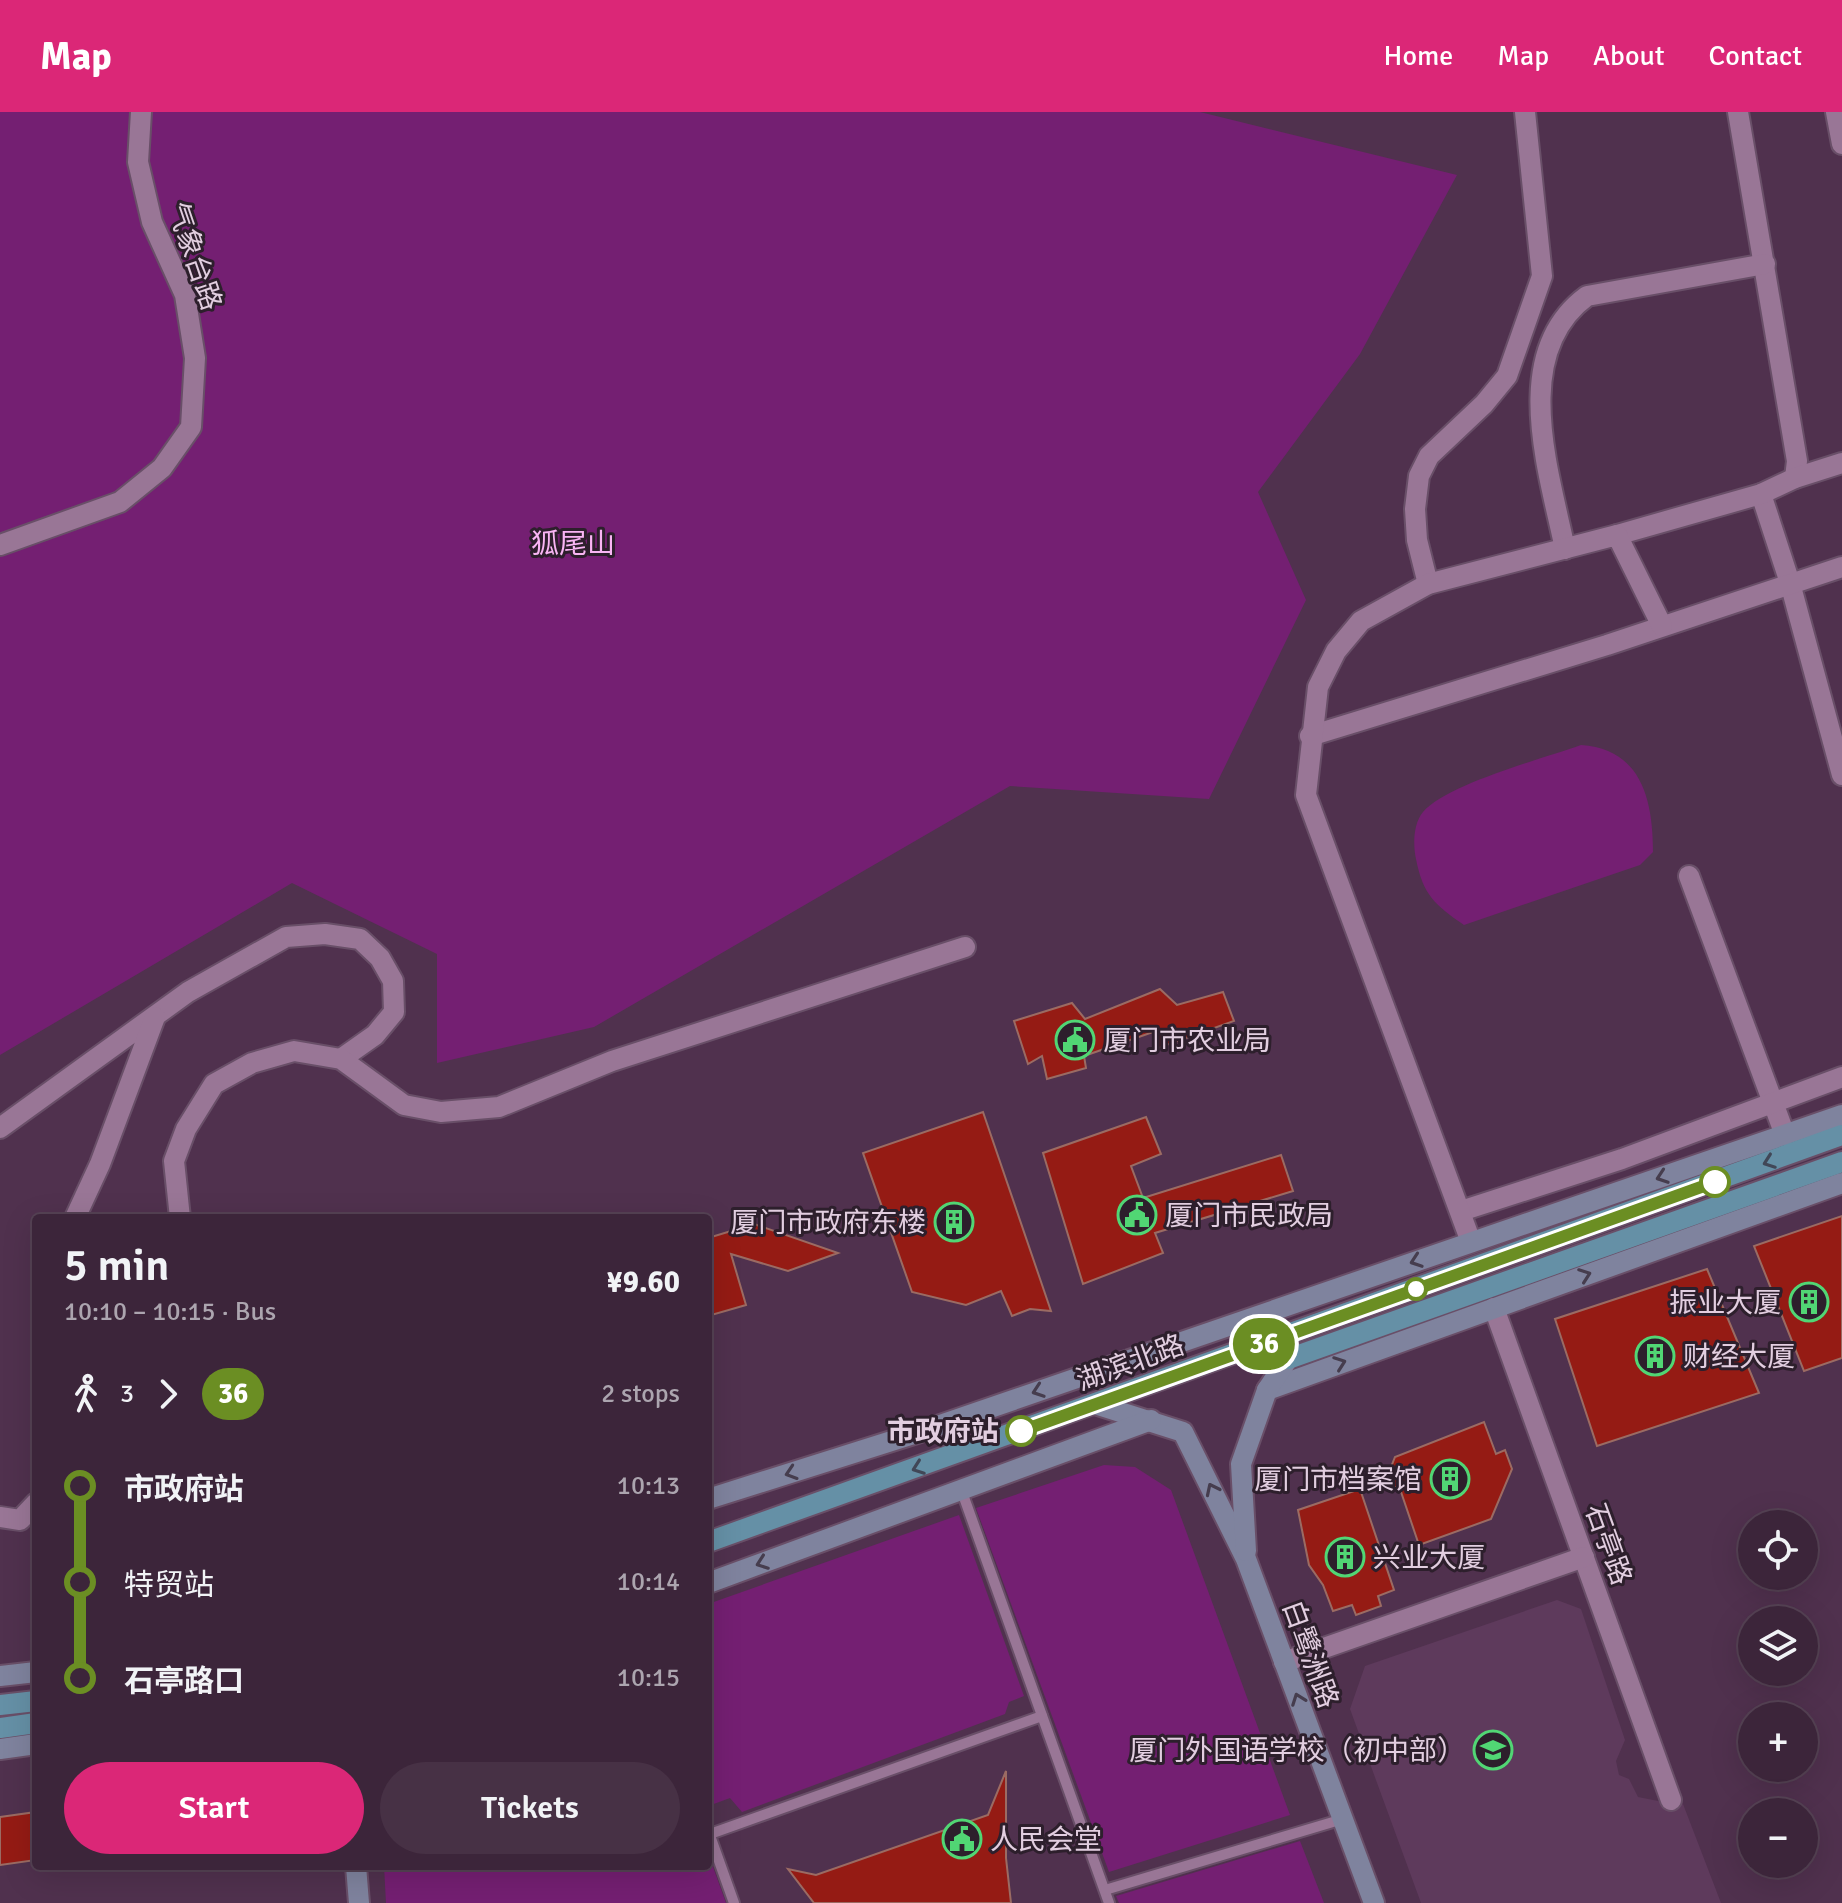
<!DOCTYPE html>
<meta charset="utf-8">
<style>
body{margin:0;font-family:Signika,"Noto Sans SC",sans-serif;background:#473145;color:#f1f3f6;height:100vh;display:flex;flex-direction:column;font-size:30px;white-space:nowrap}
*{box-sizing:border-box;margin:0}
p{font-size:26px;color:#aca5af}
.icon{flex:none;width:44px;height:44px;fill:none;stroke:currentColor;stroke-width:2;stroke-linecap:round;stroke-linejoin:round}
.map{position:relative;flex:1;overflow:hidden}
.drawer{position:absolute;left:32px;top:1102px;width:680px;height:656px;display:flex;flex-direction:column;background:#3c253a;border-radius:8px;box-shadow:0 8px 32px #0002,0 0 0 2px #554254}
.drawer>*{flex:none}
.badge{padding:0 16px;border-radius:26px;font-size:28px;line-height:52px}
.tools{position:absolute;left:1738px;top:1398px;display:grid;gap:16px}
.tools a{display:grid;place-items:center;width:80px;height:80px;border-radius:50%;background:#3c253a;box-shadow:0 8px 32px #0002,0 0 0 2px #554254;font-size:40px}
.map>.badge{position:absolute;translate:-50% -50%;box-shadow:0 0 0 4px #fff}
.legs{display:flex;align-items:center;gap:12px;height:88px;padding:0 32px;font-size:26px}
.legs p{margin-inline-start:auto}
.overview{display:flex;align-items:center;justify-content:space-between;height:136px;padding:0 32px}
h1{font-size:44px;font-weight:600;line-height:60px}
.primary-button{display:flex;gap:16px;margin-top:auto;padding:16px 32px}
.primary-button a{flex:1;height:92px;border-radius:48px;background:#db2777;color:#fff;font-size:32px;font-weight:600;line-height:92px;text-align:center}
.primary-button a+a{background:#473145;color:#f1f3f6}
ul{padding:0 32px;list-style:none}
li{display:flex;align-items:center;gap:28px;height:96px;font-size:30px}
li i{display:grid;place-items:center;width:12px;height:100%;margin:0 10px;background:currentColor}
li i::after{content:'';width:20px;height:20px;margin:-10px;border:6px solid;border-radius:50%;background:#3c253a}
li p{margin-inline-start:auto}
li:first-child i{background:linear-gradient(#0000 50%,currentColor 0)}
li:last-child i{background:linear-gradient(currentColor 50%,#0000 0)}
header{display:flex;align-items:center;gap:48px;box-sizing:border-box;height:112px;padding:0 40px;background:#db2777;color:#fff}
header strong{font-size:38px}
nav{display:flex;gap:44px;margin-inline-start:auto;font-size:28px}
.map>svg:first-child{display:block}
.built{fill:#5e3a5c}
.green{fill:#741f72}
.building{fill:#951b14;stroke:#9b6b63;stroke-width:2}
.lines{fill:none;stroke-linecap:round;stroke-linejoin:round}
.lane-casing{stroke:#694f68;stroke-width:14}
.street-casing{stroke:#694f68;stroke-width:24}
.secondary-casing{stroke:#694f68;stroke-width:24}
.primary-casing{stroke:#694f68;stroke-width:24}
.lane{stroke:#997696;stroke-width:10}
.street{stroke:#997696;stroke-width:20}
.secondary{stroke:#7f839e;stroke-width:20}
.primary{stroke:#6590a6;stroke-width:20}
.oneway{stroke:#414757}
.oneway2{stroke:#463d4e}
.line-1-casing{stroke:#fff;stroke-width:18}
.line-1{stroke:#6b8e23;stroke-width:12}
.stop-1-dot{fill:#fff;stroke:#6b8e23;stroke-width:4}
.labels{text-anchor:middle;stroke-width:6;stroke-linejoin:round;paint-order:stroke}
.street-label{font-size:28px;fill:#e2cee0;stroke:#2d1f2c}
.park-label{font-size:28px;fill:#f9b5f4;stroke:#2d1f2c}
.poi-label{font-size:28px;fill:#e2cee0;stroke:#2d1f2c;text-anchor:start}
.stop-label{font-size:28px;font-weight:bold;fill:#e2cee0;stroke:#2d1f2c;text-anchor:end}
</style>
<header>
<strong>Map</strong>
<nav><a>Home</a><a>Map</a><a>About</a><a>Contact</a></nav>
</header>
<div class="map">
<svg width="1842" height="1791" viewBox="0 0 1842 1791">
<rect width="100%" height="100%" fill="#50314e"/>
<!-- built -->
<polygon class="built" points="1557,1488 1581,1497 1625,1628 1616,1649 1619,1663 1629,1667 1638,1685 1663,1690 1666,1698 1683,1692 1721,1791 1421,1791 1350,1597 1365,1554"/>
<!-- green -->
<g class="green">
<polygon points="0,0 1200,0 1457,63 1360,242 1258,380 1306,488 1209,687 1010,674 594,915 437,951 437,842 292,771 0,943"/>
<path d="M1581 633C1641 637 1653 687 1653 740L1640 753 1464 813C1435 793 1423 783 1416 747 1413 733 1413 712 1423 700 1447 672 1542 647 1581 633Z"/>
<polygon points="1104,1353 1135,1355 1171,1378 1290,1703 1109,1760 976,1396"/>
<polygon points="959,1403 1024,1584 1009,1590 1005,1602 742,1700 730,1686 711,1693 708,1492"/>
<polygon points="1300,1729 1324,1791 1119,1791 1116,1784"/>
<polygon points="708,1741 726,1791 386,1791 384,1754 708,1754"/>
</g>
<!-- building -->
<g class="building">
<polygon points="1160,877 1177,893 1223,880 1234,909 1158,936 1153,920 1084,944 1086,956 1047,967 1042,944 1028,952 1014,909 1072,891 1085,907"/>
<polygon points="983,1000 1051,1199 1030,1197 1012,1204 1001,1179 966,1193 912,1180 863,1041"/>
<polygon points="1146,1005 1161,1042 1131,1054 1143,1086 1281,1043 1293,1079 1155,1121 1163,1141 1083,1172 1043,1041"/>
<polygon points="1842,1104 1842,1246 1804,1259 1754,1134"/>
<polygon points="754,1112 838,1141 788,1159 731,1142 746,1193 708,1204 708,1126"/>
<polygon points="1707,1157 1759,1281 1597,1334 1555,1207"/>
<polygon points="1484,1310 1496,1342 1505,1338 1512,1357 1491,1407 1419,1433 1399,1374 1394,1376 1389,1360 1395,1345"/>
<polygon points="1360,1377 1394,1478 1378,1484 1381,1494 1356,1503 1352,1493 1333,1499 1323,1473 1309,1453 1298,1398"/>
<polygon points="1006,1659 1006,1746 1011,1791 814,1791 788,1757 816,1763 988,1703"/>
<polygon points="36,1700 36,1748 0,1753 0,1705"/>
</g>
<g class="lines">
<!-- lane casing -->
<g class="lane-casing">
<g id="lane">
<polyline points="961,1377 1109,1791"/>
<polyline points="708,1718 734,1791"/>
<polyline points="710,1722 1042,1604"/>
<polyline points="1105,1778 1343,1707"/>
</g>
</g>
<!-- street casing -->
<g class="street-casing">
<g id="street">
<polyline points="1738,0 1797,349 1795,366"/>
<polyline points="1836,0 1842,32"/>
<polyline points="1761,382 1790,471 1842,663"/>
<polyline points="1617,423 1761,382 1795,366 1842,351"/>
<polyline points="0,433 120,390 162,356 191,315 195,246 185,183 152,110 138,50 141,0"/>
<path d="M1565 437C1549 359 1509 241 1587 184L1765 152"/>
<polyline points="1428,472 1417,428 1415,397 1419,364 1429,344 1484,292 1507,264 1542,164 1525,0"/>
<polyline points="1310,624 1607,533 1842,455"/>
<polyline points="1689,764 1785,1023"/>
<polyline points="0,1016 188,880 286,825 325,822 360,827 380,846 393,869 394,900 375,923 341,947"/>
<polyline points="1461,1099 1622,1047 1842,965"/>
<polyline points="75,1106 100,1052 155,905"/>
<polyline points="180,1106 174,1049 186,1017 214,972 252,951 294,939 341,947 404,993 441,1000 499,995 612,949 965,835"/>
<polyline points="1471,1130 1306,683 1318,575 1336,539 1361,509 1428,472 1617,423 1662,514"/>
<polyline points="1494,1196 1671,1688"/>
<polyline points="0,1405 20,1408 36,1391"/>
<polyline points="1284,1550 1584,1445"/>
</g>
</g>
<!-- secondary casing -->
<g class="secondary-casing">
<g id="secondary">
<polyline points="1267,1278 1842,1071"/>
<polyline points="1095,1292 1183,1320 1246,1447 1374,1791"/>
<polyline points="708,1387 920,1320 1842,1003"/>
<polyline points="1246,1439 1241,1352 1267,1278 1288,1247"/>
<polyline points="708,1471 1151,1308"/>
<polyline points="0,1564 36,1560"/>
<polyline points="0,1637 36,1632"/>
<polyline points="356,1754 359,1791"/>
</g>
</g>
<!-- primary casing -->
<g class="primary-casing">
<g id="primary">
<polyline points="1288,1247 1842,1050"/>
<polyline points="708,1430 1842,1023"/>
<polyline points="0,1593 36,1589"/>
<polyline points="0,1616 36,1611"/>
</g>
</g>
<!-- lane -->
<use href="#lane" class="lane"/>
<!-- street -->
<use href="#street" class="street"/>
<!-- secondary -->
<use href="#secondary" class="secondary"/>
<!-- primary -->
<use href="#primary" class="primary"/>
</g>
<!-- one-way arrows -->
<defs><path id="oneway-chevron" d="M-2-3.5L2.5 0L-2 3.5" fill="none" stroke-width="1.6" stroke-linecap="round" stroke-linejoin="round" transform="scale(2)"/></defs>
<g class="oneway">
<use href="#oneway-chevron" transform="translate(1769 1050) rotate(160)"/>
<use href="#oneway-chevron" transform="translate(918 1356) rotate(160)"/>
</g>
<g class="oneway2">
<use href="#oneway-chevron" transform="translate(1662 1065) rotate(161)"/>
<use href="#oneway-chevron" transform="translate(1416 1149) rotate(161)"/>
<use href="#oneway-chevron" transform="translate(1585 1163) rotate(-20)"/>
<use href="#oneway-chevron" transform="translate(1340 1251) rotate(-20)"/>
<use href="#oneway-chevron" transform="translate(1038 1279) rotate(161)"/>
<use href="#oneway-chevron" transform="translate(791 1361) rotate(162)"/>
<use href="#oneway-chevron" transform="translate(1212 1377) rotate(-116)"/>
<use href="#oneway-chevron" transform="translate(762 1451) rotate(160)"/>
<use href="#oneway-chevron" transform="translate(1298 1587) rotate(-110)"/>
</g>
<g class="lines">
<!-- line-1 casing -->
<g class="line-1-casing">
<polyline id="line-1" points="1021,1319 1715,1070"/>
</g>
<!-- line-1 -->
<use href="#line-1" class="line-1"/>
</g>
<!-- icons -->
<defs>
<g id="civic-ring" transform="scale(2)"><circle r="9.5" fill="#2d1f2c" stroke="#51d674" stroke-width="1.5"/><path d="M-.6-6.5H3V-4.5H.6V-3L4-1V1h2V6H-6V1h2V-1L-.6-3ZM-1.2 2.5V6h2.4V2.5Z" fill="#51d674"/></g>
<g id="building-ring" transform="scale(2)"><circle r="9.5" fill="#2d1f2c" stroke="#51d674" stroke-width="1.5"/><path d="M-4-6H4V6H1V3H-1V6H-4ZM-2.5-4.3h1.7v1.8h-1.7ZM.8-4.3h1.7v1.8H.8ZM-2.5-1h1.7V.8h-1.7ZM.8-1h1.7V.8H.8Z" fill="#51d674"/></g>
<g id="school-ring" transform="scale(2)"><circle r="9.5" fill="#2d1f2c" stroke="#51d674" stroke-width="1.5"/><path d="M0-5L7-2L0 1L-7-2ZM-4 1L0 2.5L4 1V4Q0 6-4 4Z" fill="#51d674"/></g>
</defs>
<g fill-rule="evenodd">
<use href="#civic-ring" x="1075" y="928"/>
<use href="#civic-ring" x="1137" y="1103"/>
<use href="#building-ring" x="954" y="1110"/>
<use href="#building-ring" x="1809" y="1190"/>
<use href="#building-ring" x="1655" y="1244"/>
<use href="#building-ring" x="1450" y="1367"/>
<use href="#building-ring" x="1345" y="1445"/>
<use href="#school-ring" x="1493" y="1638"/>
<use href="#civic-ring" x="962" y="1727"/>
</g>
<!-- markers -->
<g class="stop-1-dot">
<circle cx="1715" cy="1070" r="14"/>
<circle cx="1416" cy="1177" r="10"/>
<circle cx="1021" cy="1319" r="14"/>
</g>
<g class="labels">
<!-- street labels -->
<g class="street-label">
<text transform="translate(195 144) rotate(71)" y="10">气象台路</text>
<text transform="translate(1130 1250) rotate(-20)" y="10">湖滨北路</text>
<text transform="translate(1609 1432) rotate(70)" y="10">石亭路</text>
<text transform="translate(1311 1542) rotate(70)" y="10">白鹭洲路</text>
</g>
<!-- park labels -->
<g class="park-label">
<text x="573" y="441">狐尾山</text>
</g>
<!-- poi labels -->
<g class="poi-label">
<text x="1103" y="938">厦门市农业局</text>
<text x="1165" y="1113">厦门市民政局</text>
<text x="926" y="1120" text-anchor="end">厦门市政府东楼</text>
<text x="1781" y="1200" text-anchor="end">振业大厦</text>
<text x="1683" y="1254">财经大厦</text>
<text x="1422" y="1377" text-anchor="end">厦门市档案馆</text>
<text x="1373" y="1455">兴业大厦</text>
<text x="1465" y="1648" text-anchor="end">厦门外国语学校（初中部）</text>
<text x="990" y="1737">人民会堂</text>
</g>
<!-- stop labels -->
<g class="stop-label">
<text x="999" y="1329">市政府站</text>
</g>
</g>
</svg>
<div class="tools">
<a><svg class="icon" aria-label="locate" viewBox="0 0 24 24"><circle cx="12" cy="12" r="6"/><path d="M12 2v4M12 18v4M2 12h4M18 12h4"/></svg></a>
<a><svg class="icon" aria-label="layers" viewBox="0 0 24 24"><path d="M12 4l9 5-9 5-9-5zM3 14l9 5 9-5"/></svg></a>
<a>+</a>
<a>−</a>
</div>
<b class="badge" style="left:1264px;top:1232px;background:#6b8e23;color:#fff">36</b>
<section class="drawer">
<div class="overview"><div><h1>5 min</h1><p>10:10 – 10:15 · Bus</p></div><b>¥9.60</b></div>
<div class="legs"><svg class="icon" aria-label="walk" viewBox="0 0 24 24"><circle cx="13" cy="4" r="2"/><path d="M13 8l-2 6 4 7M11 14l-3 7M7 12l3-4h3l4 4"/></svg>3<svg class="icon" aria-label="forward" viewBox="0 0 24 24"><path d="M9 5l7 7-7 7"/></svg><b class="badge" style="background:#6b8e23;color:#fff">36</b><p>2 stops</p></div>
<ul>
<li><i style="color:#6b8e23"></i><b>市政府站</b><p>10:13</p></li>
<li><i style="color:#6b8e23"></i><span>特贸站</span><p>10:14</p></li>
<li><i style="color:#6b8e23"></i><b>石亭路口</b><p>10:15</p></li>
</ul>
<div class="primary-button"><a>Start</a><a>Tickets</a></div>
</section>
</div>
